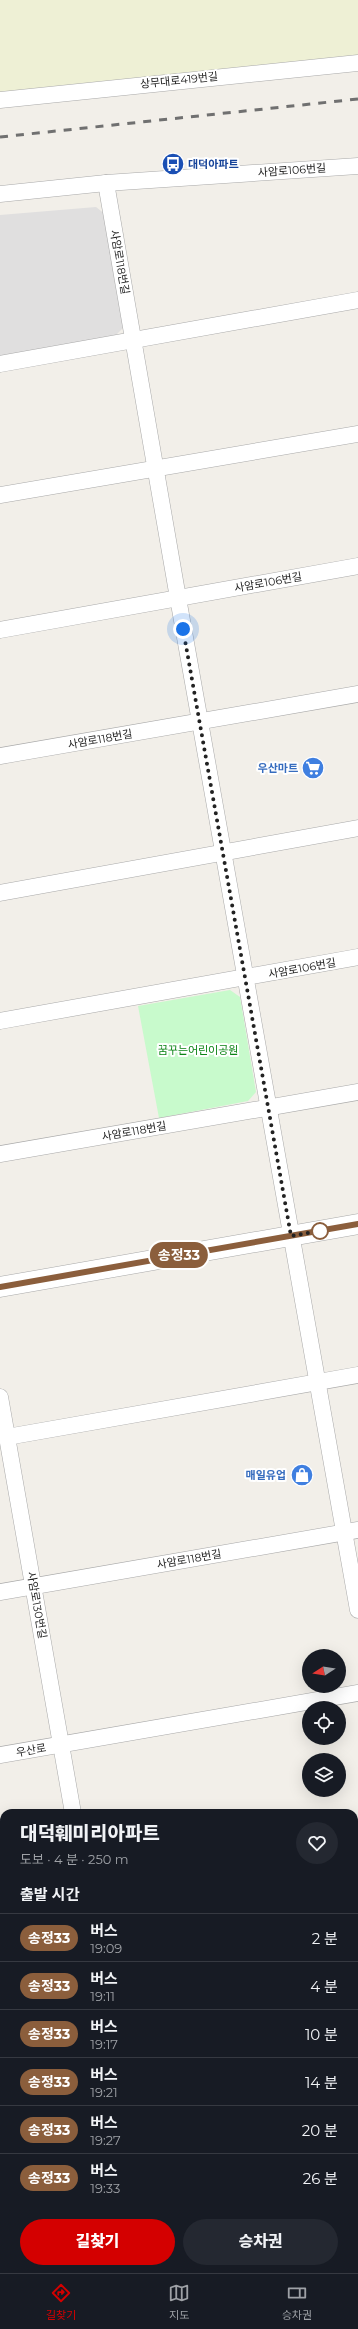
<!DOCTYPE html>
<html lang="ko">
<meta charset="utf-8">
<style>
body{margin:0;font-family:Montserrat,"Noto Sans KR",sans-serif;background:#242831;color:#f1f3f6;height:100vh;display:flex;flex-direction:column;font-size:15px;white-space:nowrap}
*{box-sizing:border-box;margin:0}
p{font-size:13px;color:#9ea1a6}
.icon{flex:none;width:22px;height:22px;fill:none;stroke:currentColor;stroke-width:2;stroke-linecap:round;stroke-linejoin:round}
.map{position:relative;flex:1;overflow:hidden}
.drawer{position:absolute;left:0px;top:1809px;width:358px;height:464px;display:flex;flex-direction:column;background:#171b24;border-radius:12px 12px 0 0;box-shadow:0 4px 16px #0002}
.drawer>*{flex:none}
.badge{padding:0 8px;border-radius:13px;font-size:14px;line-height:26px}
.needle{width:26px;rotate:258deg}
.tools{position:absolute;left:302px;top:1649px;display:grid;gap:8px}
.tools a{display:grid;place-items:center;width:44px;height:44px;border-radius:50%;background:#171b24;box-shadow:0 4px 16px #0002;font-size:20px}
.you{position:absolute;width:20px;height:20px;margin:-10px;border:3px solid #fff;border-radius:50%;background:#1a73e8;box-shadow:0 0 0 6px #1a73e833}
.map>.badge{position:absolute;translate:-50% -50%;box-shadow:0 0 0 2px #fff}
h2{padding:0 20px;font-size:15px;line-height:36px}
.round{display:grid;place-items:center;flex:none;width:42px;height:42px;border-radius:21px;background:#242831}
.summary{display:flex;align-items:center;justify-content:space-between;height:68px;padding:0 20px}
h1{font-size:19px;font-weight:800;line-height:30px}
.action{display:flex;gap:8px;margin-top:auto;padding:8px 20px}
.action a{flex:1;height:46px;border-radius:24px;background:#d40000;color:#fff;font-size:16px;font-weight:800;line-height:46px;text-align:center}
.action a+a{background:#242831;color:#f1f3f6}
ul{padding:0;list-style:none}
li{display:flex;align-items:center;gap:12px;height:48px;padding:0 20px;border-top:1px solid #363941}
li div{flex:1}
li b{display:block;font-size:15px}
li em{font-style:normal}
li .badge{min-width:44px;font-weight:700;text-align:center}
.tabs{display:flex;justify-content:space-around;align-items:center;height:56px;border-top:1px solid #363941;background:#171b24;font-size:11px;color:#9ea1a6}
.tabs a{display:grid;justify-items:center;gap:2px}
.tabs .selected{color:#d40000}
.map>svg:first-child{display:block}
.residential{fill:#e0dfdf}
.farmland{fill:#eef0d5}
.forest{fill:#add19e}
.park{fill:#c8facc}
.lines{fill:none;stroke-linecap:round;stroke-linejoin:round}
.minor-casing{stroke:#a9a9a9;stroke-width:17}
.tertiary-casing{stroke:#a9a9a9;stroke-width:21}
.primary-casing{stroke:#a06b00;stroke-width:23}
.minor{stroke:#fff;stroke-width:16}
.tertiary{stroke:#fff;stroke-width:20}
.primary{stroke:#fcd6a4;stroke-width:22}
.rail{stroke:#707070;stroke-width:3;stroke-dasharray:8 8;stroke-linecap:butt}
.line-casing{stroke:#fff;stroke-width:9}
.line{stroke:#8b5e3c;stroke-width:6}
.walk{stroke:#222;stroke-width:4;stroke-dasharray:0 7.2}
.stop-dot{fill:#fff;stroke:#8b5e3c;stroke-width:2}
.labels{text-anchor:middle;stroke-width:4;stroke-linejoin:round;paint-order:stroke}
.street-label{font-size:11px;fill:#222;stroke:#fff}
.transit-label{font-size:11px;font-weight:bold;fill:#164399;stroke:#fff;text-anchor:start}
.shop-label{font-size:11px;font-weight:bold;fill:#366cbe;stroke:#fff;text-anchor:end}
.park-label{font-size:11px;fill:#0c8416;stroke:#fff}
</style>
<div class="map">
<svg width="358" height="2273" viewBox="0 0 358 2273">
<rect width="100%" height="100%" fill="#f2efe9"/>
<!-- residential -->
<polygon class="residential" points="96,207 106,215 123,328 114,337 0,358 0,215"/>
<!-- farmland -->
<polygon class="farmland" points="0,0 358,0 358,63 0,97"/>
<!-- forest -->
<polygon class="forest" points="354,2040 358,2040 358,2273 145,2273 142,2269 354,2269"/>
<!-- park -->
<polygon class="park" points="230,990 240,997 256,1092 248,1101 159,1118 138,1006"/>
<g class="lines">
<!-- minor casing -->
<g class="minor-casing">
<g id="minor">
<polyline points="0,100 358,63"/>
<polyline points="106,183 178,598 358,1610"/>
<polyline points="0,194 106,183 358,166"/>
<polyline points="0,364 358,300"/>
<polyline points="0,495 358,434"/>
<polyline points="0,630 358,566"/>
<polyline points="0,756 358,694"/>
<polyline points="0,893 358,828"/>
<polyline points="0,1021 358,957"/>
<polyline points="0,1154 358,1092"/>
<polyline points="0,1397 73,1813"/>
<polyline points="7,1437 358,1375"/>
<polyline points="0,1592 358,1530"/>
<polyline points="0,1755 358,1693"/>
<polyline points="354,1837 358,1836"/>
<polyline points="0,1891 4,1891"/>
<polyline points="0,2262 4,2261"/>
</g>
</g>
<!-- tertiary casing -->
<g class="tertiary-casing">
<polyline id="tertiary" points="0,1287 358,1224"/>
</g>
<!-- primary casing -->
<g class="primary-casing">
<g id="primary">
<polyline points="354,2012 358,2012"/>
<polyline points="0,2071 4,2071"/>
</g>
</g>
<!-- minor -->
<use href="#minor" class="minor"/>
<!-- tertiary -->
<use href="#tertiary" class="tertiary"/>
<!-- primary -->
<use href="#primary" class="primary"/>
<!-- rail -->
<polyline class="rail" points="0,137 358,99"/>
</g>
<g class="lines">
<!-- line casing -->
<g class="line-casing">
<polyline id="line" points="0,1287 358,1224"/>
</g>
<!-- line -->
<use href="#line" class="line"/>
<!-- walk -->
<polyline class="walk" points="183,629 291,1236 320,1231"/>
</g>
<!-- icons -->
<defs>
<g id="bus-disc" transform="scale(1.15)"><circle r="9.5" fill="#1a4fb4" stroke="#fff"/><path d="M-5-6H5V4H4V6H2V4H-2V6H-4V4H-5ZM-3.5-4V0h7V-4ZM-3.5 1.2v1.5H-2V1.2ZM2 1.2v1.5H3.5V1.2Z" fill="#fff"/></g>
<g id="supermarket-disc" transform="scale(1.15)"><circle r="9.5" fill="#3f7fe0" stroke="#fff"/><path d="M-6-5.5h2.5l.6 2H6L4.5 2H-2.5L-4.4-4H-6ZM-1.5 3.2a1.3 1.3 0 1 0 .1 0ZM3 3.2a1.3 1.3 0 1 0 .1 0Z" fill="#fff"/></g>
<g id="shop-disc" transform="scale(1.15)"><circle r="9.5" fill="#3f7fe0" stroke="#fff"/><path d="M-5-2.5h2.3a2.7 3.5 0 0 1 5.4 0H5L5.5 6h-11ZM-1.5-2.5h3a1.5 2.3 0 0 0-3 0Z" fill="#fff"/></g>
</defs>
<g fill-rule="evenodd">
<use href="#bus-disc" x="173" y="164"/>
<use href="#supermarket-disc" x="313" y="768"/>
<use href="#shop-disc" x="302" y="1475"/>
</g>
<!-- markers -->
<circle class="stop-dot" cx="320" cy="1231" r="8"/>
<g class="labels">
<!-- street labels -->
<g class="street-label">
<text transform="translate(179 80) rotate(-6)" y="4">상무대로419번길</text>
<text transform="translate(292 170) rotate(-4)" y="4">사암로106번길</text>
<text transform="translate(120 262) rotate(80)" y="4">사암로118번길</text>
<text transform="translate(268 582) rotate(-10)" y="4">사암로106번길</text>
<text transform="translate(100 739) rotate(-10)" y="4">사암로118번길</text>
<text transform="translate(302 968) rotate(-10)" y="4">사암로106번길</text>
<text transform="translate(134 1131) rotate(-10)" y="4">사암로118번길</text>
<text transform="translate(189 1559) rotate(-10)" y="4">사암로118번길</text>
<text transform="translate(37 1605) rotate(80)" y="4">사암로130번길</text>
<text transform="translate(31 1750) rotate(-10)" y="4">우산로</text>
</g>
<!-- transit labels -->
<g class="transit-label">
<text x="188" y="168">대덕아파트</text>
</g>
<!-- shop labels -->
<g class="shop-label">
<text x="298" y="772">우산마트</text>
<text x="286" y="1479">매일유업</text>
</g>
<!-- park labels -->
<g class="park-label">
<text x="198" y="1054">꿈꾸는어린이공원</text>
</g>
</g>
</svg>
<div class="tools">
<a><svg class="needle" viewBox="-14 -14 28 28"><path d="M0-13l5 13h-10z" fill="#e53935"/><path d="M0 13l5-13h-10z" fill="#9ea1a6"/></svg></a>
<a><svg class="icon" aria-label="locate" viewBox="0 0 24 24"><circle cx="12" cy="12" r="6"/><path d="M12 2v4M12 18v4M2 12h4M18 12h4"/></svg></a>
<a><svg class="icon" aria-label="layers" viewBox="0 0 24 24"><path d="M12 4l9 5-9 5-9-5zM3 14l9 5 9-5"/></svg></a>
</div>
<div class="you" style="left:183px;top:629px"></div>
<b class="badge" style="left:179px;top:1255px;background:#8b5e3c;color:#fff">송정33</b>
<section class="drawer">
<div class="summary"><div><h1>대덕훼미리아파트</h1><p>도보 · 4 분 · 250 m</p></div><a class="round"><svg class="icon" aria-label="heart" viewBox="0 0 24 24"><path d="M12 20l-8-8c-3-5 5-10 8-4 3-6 11-1 8 4z"/></svg></a></div>
<h2>출발 시간</h2>
<ul>
<li><span class="badge" style="background:#8b5e3c;color:#fff">송정33</span><div><b>버스</b><p>19:09</p></div><em>2 분</em></li>
<li><span class="badge" style="background:#8b5e3c;color:#fff">송정33</span><div><b>버스</b><p>19:11</p></div><em>4 분</em></li>
<li><span class="badge" style="background:#8b5e3c;color:#fff">송정33</span><div><b>버스</b><p>19:17</p></div><em>10 분</em></li>
<li><span class="badge" style="background:#8b5e3c;color:#fff">송정33</span><div><b>버스</b><p>19:21</p></div><em>14 분</em></li>
<li><span class="badge" style="background:#8b5e3c;color:#fff">송정33</span><div><b>버스</b><p>19:27</p></div><em>20 분</em></li>
<li><span class="badge" style="background:#8b5e3c;color:#fff">송정33</span><div><b>버스</b><p>19:33</p></div><em>26 분</em></li>
</ul>
<div class="action"><a>길찾기</a><a>승차권</a></div>
</section>
</div>
<nav class="tabs">
<a class="selected"><svg class="icon" aria-label="directions" viewBox="0 0 24 24"><path d="M12 3l9 9-9 9-9-9zM9 14v-3h6M13 9l2 2-2 2"/></svg>길찾기</a>
<a><svg class="icon" aria-label="map" viewBox="0 0 24 24"><path d="M3 6l6-2 6 2 6-2v14l-6 2-6-2-6 2zM9 4v14M15 6v14"/></svg>지도</a>
<a><svg class="icon" aria-label="tickets" viewBox="0 0 24 24"><path d="M3 7h18v10H3zM15 7v10"/></svg>승차권</a>
</nav>
